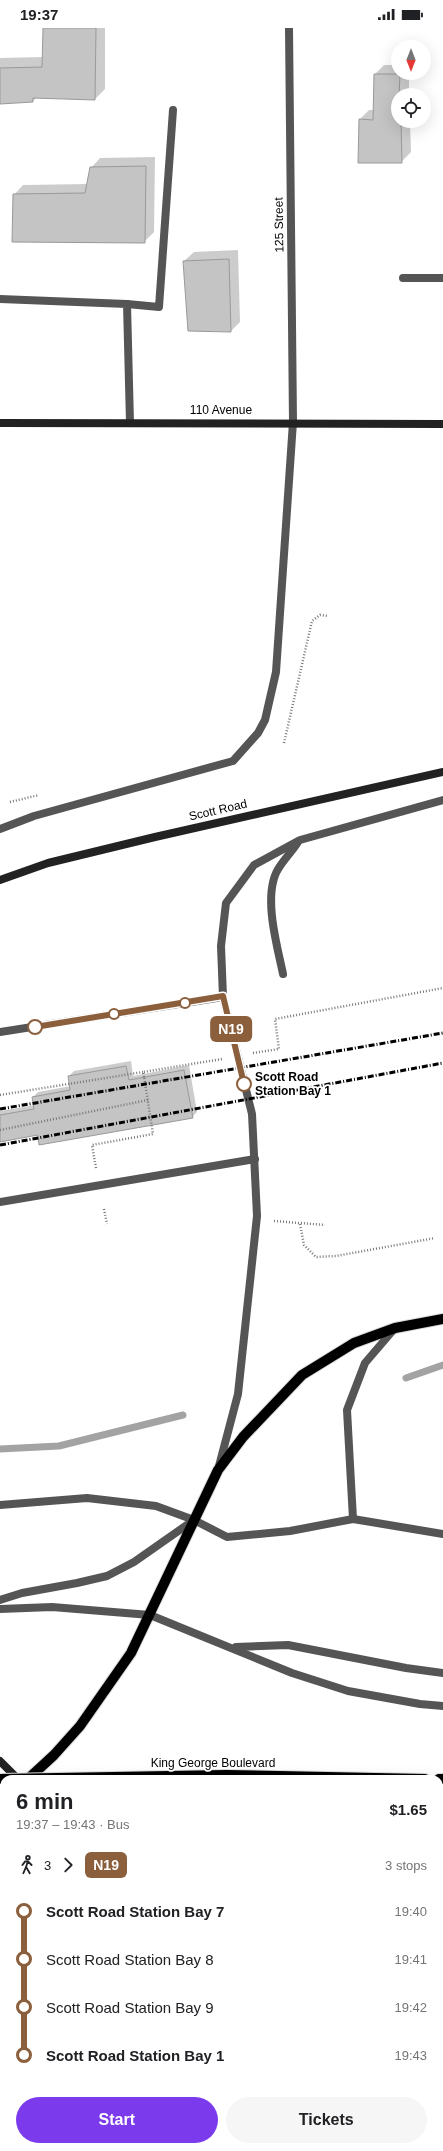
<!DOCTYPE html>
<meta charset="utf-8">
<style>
body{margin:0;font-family:Arial,sans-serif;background:#f6f6f6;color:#202124;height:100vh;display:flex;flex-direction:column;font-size:15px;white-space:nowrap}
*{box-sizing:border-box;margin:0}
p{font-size:13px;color:#757577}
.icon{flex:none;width:22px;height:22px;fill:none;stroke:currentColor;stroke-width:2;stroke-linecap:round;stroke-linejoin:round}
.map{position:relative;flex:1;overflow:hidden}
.details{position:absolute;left:0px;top:1747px;width:443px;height:376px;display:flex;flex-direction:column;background:#fff;border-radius:12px 12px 0 0;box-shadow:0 4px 16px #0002}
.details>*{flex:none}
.badge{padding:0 8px;border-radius:6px;font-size:14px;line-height:26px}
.needle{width:26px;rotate:180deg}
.tools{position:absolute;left:391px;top:12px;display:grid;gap:8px}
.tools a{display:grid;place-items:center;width:40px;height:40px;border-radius:50%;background:#fff;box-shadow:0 4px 16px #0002;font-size:20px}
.map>.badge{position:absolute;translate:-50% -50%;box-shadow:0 0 0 2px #fff}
.legs{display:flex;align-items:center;gap:6px;height:44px;padding:0 16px;font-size:13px}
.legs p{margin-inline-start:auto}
.headline{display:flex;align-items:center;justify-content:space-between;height:68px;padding:0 16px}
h1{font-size:22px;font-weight:600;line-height:30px}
.action{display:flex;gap:8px;margin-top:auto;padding:8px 16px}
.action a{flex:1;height:46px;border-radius:24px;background:#7c3aed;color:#fff;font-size:16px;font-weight:600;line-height:46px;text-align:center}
.action a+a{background:#f6f6f6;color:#202124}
ul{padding:0 16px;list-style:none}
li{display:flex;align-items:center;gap:14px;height:48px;font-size:15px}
li i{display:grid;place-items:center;width:6px;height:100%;margin:0 5px;background:currentColor}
li i::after{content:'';width:10px;height:10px;margin:-5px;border:3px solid;border-radius:50%;background:#fff}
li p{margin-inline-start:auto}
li:first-child i{background:linear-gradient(#0000 50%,currentColor 0)}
li:last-child i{background:linear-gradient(currentColor 50%,#0000 0)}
.status{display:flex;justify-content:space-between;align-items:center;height:28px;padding:0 20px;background:#fff;direction:ltr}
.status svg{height:11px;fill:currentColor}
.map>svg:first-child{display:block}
.shadow{fill:#0003}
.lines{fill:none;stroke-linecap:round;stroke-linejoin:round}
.stream{stroke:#a3a3a3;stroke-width:7}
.building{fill:#c4c4c4;stroke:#999}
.primary-casing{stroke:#dbdbdb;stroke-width:12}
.path{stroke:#777;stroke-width:2.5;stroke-dasharray:1 2;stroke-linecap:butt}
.lane{stroke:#555;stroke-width:8}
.street{stroke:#555;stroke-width:8}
.secondary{stroke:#222;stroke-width:8}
.primary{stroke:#000;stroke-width:10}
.rail{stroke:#000;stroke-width:3;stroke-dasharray:6 2 1 2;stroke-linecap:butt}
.primary-bridge-casing{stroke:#dbdbdb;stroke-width:12;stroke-linecap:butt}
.primary-bridge{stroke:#000;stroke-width:10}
.line-1-casing{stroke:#fff;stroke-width:9}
.line-1{stroke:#8b5e3c;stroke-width:6}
.stop-1-dot{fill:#fff;stroke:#8b5e3c;stroke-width:2}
.labels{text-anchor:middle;stroke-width:3.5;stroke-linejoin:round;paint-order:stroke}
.street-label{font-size:12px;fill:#000;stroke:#fff}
.stop-label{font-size:12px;font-weight:bold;fill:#000;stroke:#fff;text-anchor:start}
</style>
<div class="status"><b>19:37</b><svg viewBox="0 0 49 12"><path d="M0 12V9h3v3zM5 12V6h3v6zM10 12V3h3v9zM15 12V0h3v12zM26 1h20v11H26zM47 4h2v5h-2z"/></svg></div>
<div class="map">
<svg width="443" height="2123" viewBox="0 0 443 2123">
<rect width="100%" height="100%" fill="#fff"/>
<!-- shadow -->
<g class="shadow">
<polygon points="44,0 105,0 105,61 95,71 37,69 33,73 0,75 0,30 44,29"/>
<polygon points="384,37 398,37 398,45 409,45 409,67 398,67 398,93 410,93 411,124 401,134 360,91 369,82 374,82 375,46"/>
<polygon points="155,129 154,204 144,214 14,167 23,157 87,156 91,140 100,130"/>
<polygon points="238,222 240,294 231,303 184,233 194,224"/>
<polygon points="131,1033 133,1048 189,1037 197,1084 192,1089 39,1106 0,1113 0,1083 35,1077 33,1069 38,1064 71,1058 69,1048 74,1043"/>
<rect x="116" y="2119" width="42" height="4"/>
</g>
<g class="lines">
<!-- stream -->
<g class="stream">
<polyline points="406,1350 443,1337"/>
<polyline points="0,1421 59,1418 183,1387"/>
</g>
</g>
<!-- building -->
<g class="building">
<polygon points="43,0 96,0 95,72 33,70 33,74 0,76 0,40 42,39"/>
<polygon points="374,46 400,46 398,93 401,93 402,135 358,135 359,91 373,92"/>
<polygon points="146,138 145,215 12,214 13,166 85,165 90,139"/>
<polygon points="229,231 231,304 188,303 183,233"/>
<polygon points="126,1038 129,1052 184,1042 193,1090 39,1117 38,1107 0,1114 0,1087 34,1081 32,1069 70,1062 68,1048"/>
</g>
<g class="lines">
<!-- primary casing -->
<g class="primary-casing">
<g id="primary">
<polyline points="226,1747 425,1751"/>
<polyline points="28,1751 54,1727 80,1698 131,1625 218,1442 243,1409 302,1347 354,1315 395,1300 443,1291"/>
<polyline points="439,1751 443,1751"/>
<polyline points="0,1772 4,1769"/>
<polyline points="439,1891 443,1890"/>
<polyline points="0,1896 4,1896"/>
</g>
</g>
<!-- path -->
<g class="path">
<polyline points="284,715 312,593 320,587 328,588"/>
<polyline points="10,774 39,767"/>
<polyline points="253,1025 279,1021 275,991 443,960"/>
<polyline points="144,1049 143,1044 222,1031"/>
<polyline points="0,1067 143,1044"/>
<polyline points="0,1102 148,1072"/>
<polyline points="96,1140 92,1117 153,1106 144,1048"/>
<polyline points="104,1181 107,1196"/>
<polyline points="274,1193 325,1197"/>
<polyline points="300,1196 304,1217 316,1229 336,1228 435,1210"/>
</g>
<!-- lane -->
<g class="lane">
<polyline points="403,250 443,250"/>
<polyline points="0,271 127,276 130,395"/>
<polyline points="127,276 159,279 173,82"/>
<polyline points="0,801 34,788 233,733 258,705 265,692 276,644 293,394"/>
<path d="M283 946C277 917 264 872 276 845 281 834 292 824 298 814"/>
<polyline points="0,1004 223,969"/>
<polyline points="0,1174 255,1131"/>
<polyline points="219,1438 238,1366 257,1188 252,1086 223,969 221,918 226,875 254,837 300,812 443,772"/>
<polyline points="0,1477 87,1470 156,1478 194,1492 227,1509 290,1503 353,1491 443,1506"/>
<polyline points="353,1491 347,1382 365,1335 395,1300"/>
<polyline points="0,1572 22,1565 77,1555 107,1548 134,1534 194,1492"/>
<polyline points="0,1581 52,1579 150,1587 292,1645 348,1663 420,1676 443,1678"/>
<polyline points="236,1619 288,1617 406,1640 443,1645"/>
<polyline points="0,2011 4,2008"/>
<polyline points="0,2075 4,2075"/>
<polyline points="218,2119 219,2123"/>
<polyline points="404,2119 408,2122"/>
<polyline points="90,2123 90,2119"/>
</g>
<!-- street -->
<polyline class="street" points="289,0 293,394"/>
<!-- secondary -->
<g class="secondary">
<polyline points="0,395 443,396"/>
<polyline points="0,852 48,835 155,809 443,744"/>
<polyline points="0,1733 18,1751"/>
<polyline points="439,1870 443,1870"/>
</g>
<!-- primary -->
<use href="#primary" class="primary"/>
<!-- rail -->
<g class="rail">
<polyline points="0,1081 443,1005"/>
<polyline points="0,1117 443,1035"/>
</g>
<!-- primary-bridge casing -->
<g class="primary-bridge-casing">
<polyline id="primary-bridge" points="0,1751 226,1747"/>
</g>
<!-- primary-bridge -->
<use href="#primary-bridge" class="primary-bridge"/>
</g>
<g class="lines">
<!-- line-1 casing -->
<g class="line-1-casing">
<polyline id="line-1" points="35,999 223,968 244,1056"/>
</g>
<!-- line-1 -->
<use href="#line-1" class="line-1"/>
</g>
<!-- markers -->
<g class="stop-1-dot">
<circle cx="185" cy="975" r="5"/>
<circle cx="114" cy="986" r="5"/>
<circle cx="35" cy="999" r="7"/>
<circle cx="244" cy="1056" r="7"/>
</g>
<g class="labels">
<!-- street labels -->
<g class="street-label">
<text transform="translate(279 197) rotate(-91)" y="4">125 Street</text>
<text x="221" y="386">110 Avenue</text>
<text transform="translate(218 782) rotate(-13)" y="4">Scott Road</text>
<text x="213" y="1739">King George Boulevard</text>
</g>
<!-- stop labels -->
<g class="stop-label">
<text x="255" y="1053">Scott Road<tspan x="255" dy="14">Station Bay 1</tspan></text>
</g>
</g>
</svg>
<div class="tools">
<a><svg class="needle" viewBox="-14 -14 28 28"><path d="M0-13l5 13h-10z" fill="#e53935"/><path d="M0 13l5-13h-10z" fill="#757577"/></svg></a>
<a><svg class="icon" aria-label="locate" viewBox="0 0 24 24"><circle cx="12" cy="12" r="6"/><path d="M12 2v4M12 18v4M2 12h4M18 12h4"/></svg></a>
</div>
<b class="badge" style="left:231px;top:1001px;background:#8b5e3c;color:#fff">N19</b>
<section class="details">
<div class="headline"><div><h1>6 min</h1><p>19:37 – 19:43 · Bus</p></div><b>$1.65</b></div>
<div class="legs"><svg class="icon" aria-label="walk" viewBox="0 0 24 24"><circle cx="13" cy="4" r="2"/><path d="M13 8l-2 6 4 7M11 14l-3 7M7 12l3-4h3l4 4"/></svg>3<svg class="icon" aria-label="forward" viewBox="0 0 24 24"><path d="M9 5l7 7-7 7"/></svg><b class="badge" style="background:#8b5e3c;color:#fff">N19</b><p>3 stops</p></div>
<ul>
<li><i style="color:#8b5e3c"></i><b>Scott Road Station Bay 7</b><p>19:40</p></li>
<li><i style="color:#8b5e3c"></i><span>Scott Road Station Bay 8</span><p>19:41</p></li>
<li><i style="color:#8b5e3c"></i><span>Scott Road Station Bay 9</span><p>19:42</p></li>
<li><i style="color:#8b5e3c"></i><b>Scott Road Station Bay 1</b><p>19:43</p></li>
</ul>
<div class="action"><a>Start</a><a>Tickets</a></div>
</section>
</div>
